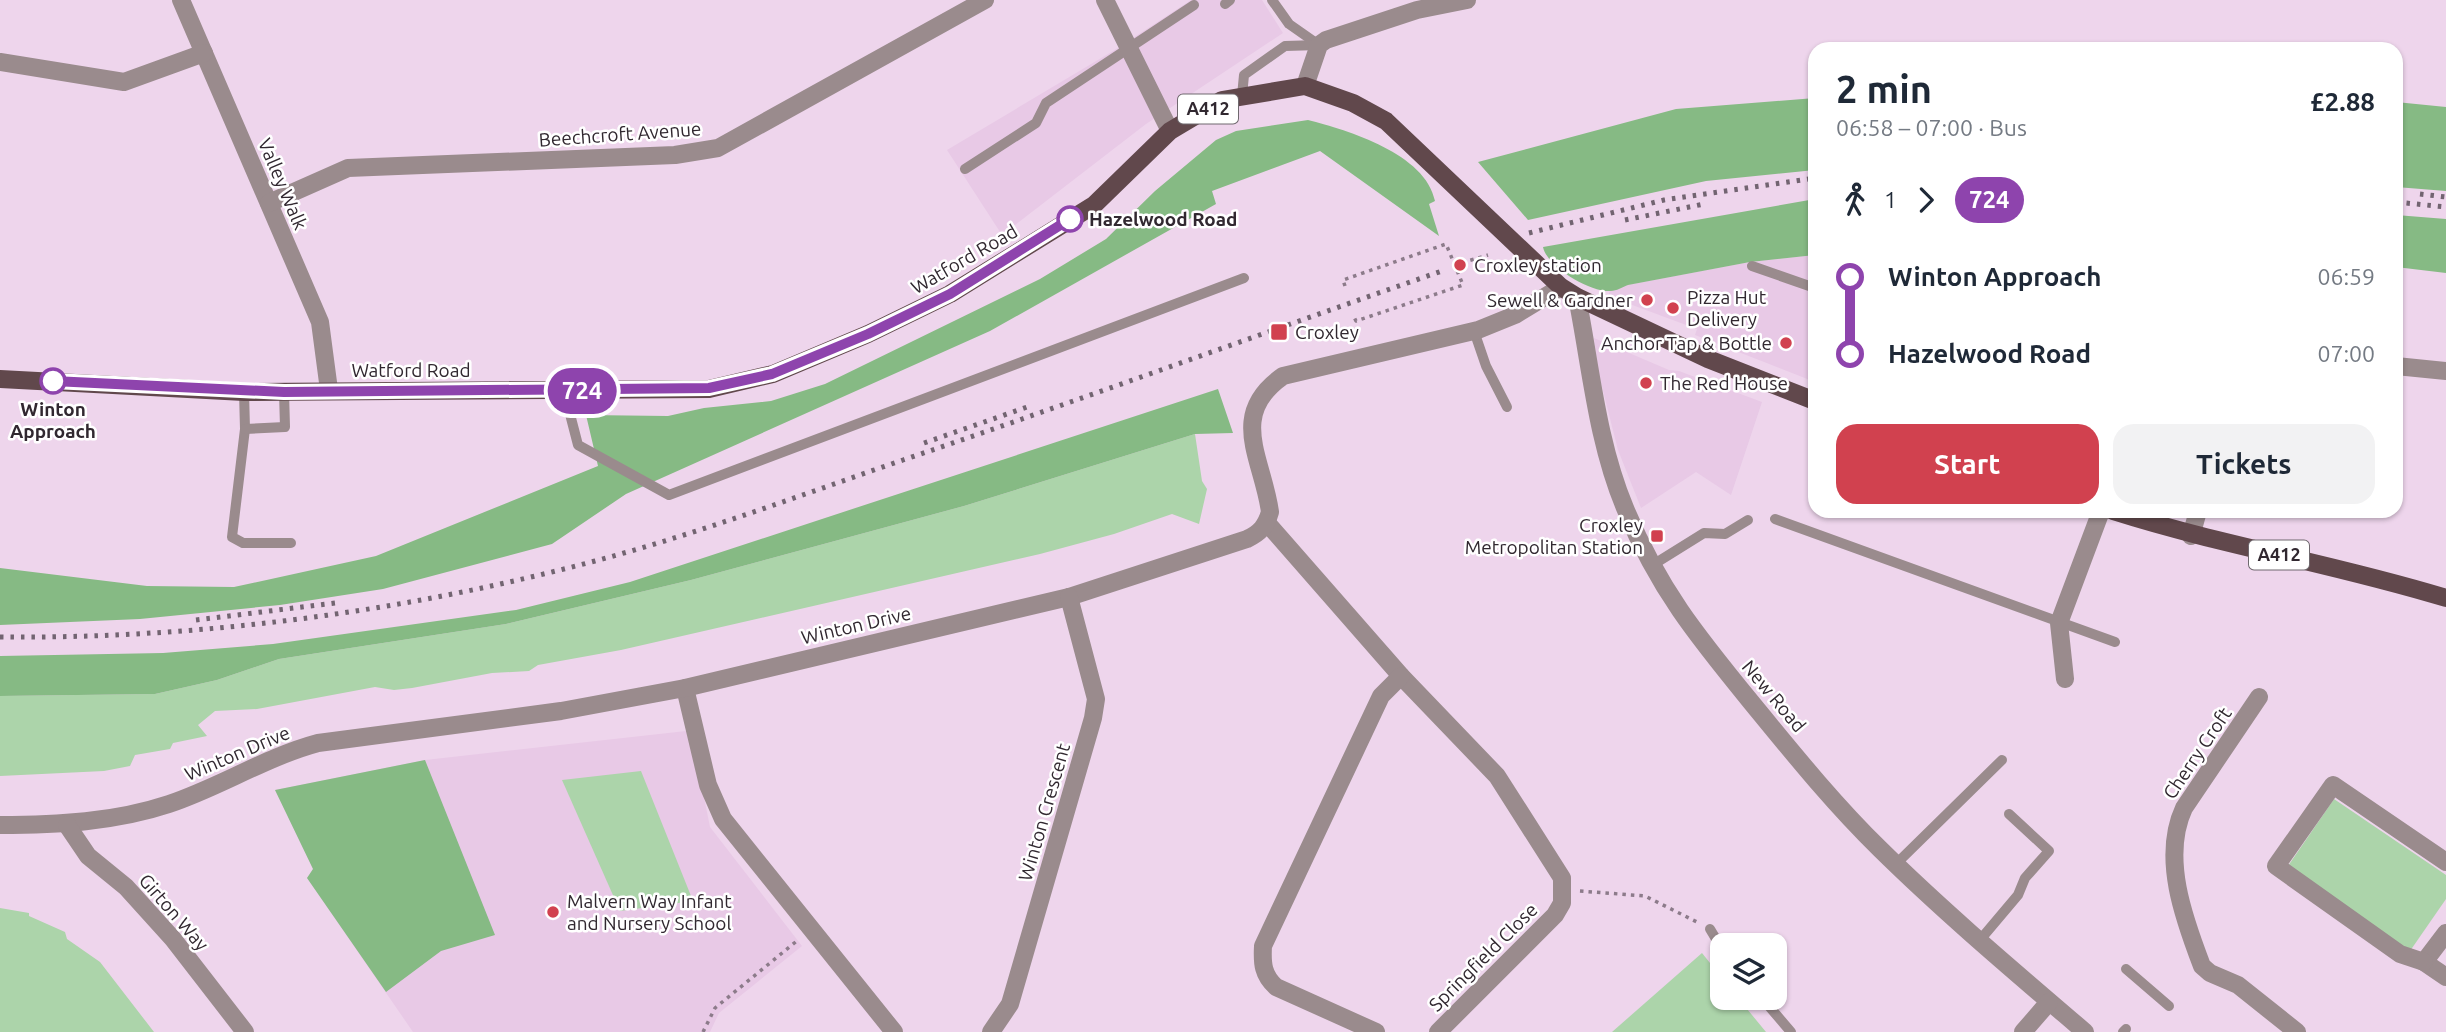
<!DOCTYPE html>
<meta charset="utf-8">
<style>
body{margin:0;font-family:Ubuntu,sans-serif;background:#f2f2f3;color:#1f2937;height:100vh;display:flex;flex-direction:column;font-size:26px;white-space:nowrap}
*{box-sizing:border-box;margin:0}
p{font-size:23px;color:#747a83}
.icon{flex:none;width:38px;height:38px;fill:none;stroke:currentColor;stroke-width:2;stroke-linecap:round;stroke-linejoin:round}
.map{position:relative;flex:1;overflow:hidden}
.drawer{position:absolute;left:1808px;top:42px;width:595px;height:476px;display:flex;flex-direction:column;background:#fff;border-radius:21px;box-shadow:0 2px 5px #0004}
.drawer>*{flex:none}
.badge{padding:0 14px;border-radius:23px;font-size:24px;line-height:46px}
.fabs{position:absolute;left:1710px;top:933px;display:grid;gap:14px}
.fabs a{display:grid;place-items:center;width:77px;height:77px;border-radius:14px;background:#fff;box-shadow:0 2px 5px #0004;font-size:35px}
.map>.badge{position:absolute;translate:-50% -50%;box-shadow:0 0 0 4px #fff}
.legs{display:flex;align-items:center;gap:10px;height:77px;padding:0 28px;font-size:23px}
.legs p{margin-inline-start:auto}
.head{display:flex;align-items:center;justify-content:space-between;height:119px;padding:0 28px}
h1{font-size:38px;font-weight:700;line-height:52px}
.primary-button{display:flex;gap:14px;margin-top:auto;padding:14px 28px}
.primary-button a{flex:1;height:80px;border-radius:21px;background:#d1414f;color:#fff;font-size:28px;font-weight:700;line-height:80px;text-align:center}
.primary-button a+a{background:#f2f2f3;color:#1f2937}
ul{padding:0 28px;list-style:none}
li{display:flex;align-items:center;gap:24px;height:77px;font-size:26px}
li i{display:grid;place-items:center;width:10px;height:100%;margin:0 9px;background:currentColor}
li i::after{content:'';width:18px;height:18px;margin:-9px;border:5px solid;border-radius:50%;background:#fff}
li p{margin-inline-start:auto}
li:first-child i{background:linear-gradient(#0000 50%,currentColor 0)}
li:last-child i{background:linear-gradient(currentColor 50%,#0000 0)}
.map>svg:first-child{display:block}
.built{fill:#e8c9e6}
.green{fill:#acd4aa}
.forest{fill:#86ba84}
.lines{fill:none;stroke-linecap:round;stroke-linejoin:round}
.path{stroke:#8c7b8a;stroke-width:3.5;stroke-dasharray:3.5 5;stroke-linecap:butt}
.lane{stroke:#9a8b8d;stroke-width:10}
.street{stroke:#9a8b8d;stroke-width:18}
.primary{stroke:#61484c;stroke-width:18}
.rail{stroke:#726471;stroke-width:5;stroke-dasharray:3.5 7;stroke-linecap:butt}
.line-1-casing{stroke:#fff;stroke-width:16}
.line-1{stroke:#8e44ad;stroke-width:10}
.stop-1-dot{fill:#fff;stroke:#8e44ad;stroke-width:3.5}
.poi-dot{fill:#d1414f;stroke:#fff;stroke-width:2.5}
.labels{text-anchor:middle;stroke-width:5;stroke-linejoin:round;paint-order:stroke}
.shield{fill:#fff;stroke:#6f686e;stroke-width:2}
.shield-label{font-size:18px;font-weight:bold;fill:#312830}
.street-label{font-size:19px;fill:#312830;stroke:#fff}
.stop-label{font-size:19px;font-weight:bold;fill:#312830;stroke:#fff;text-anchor:start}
.poi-label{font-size:19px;fill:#312830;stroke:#fff;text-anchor:start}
</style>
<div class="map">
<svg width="2446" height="1032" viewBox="0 0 2446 1032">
<rect width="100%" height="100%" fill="#eed5ec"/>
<!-- built -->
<g class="built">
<polygon points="1191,0 1262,0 1283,33 1146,124 1002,235 947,150 1113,51"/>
<polygon points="1815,255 1815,382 1695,335 1697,329 1608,296 1610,291 1627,285 1750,262"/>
<polygon points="1594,338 1669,370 1679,371 1762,402 1731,495 1696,472 1641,508 1618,450 1598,371"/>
<polygon points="686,731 692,737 710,827 802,946 719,1013 710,1032 413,1032 307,878 313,869 275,790 425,760"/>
</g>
<!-- green -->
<g class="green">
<polygon points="1195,434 1202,481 1207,489 1199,524 1172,514 1114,534 1040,554 621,650 538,665 529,671 492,673 412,688 394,690 375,687 257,709 215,711 198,725 207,736 173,743 170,749 135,755 130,766 104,771 0,776 0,696 155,694 217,680 279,659 506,624 691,580 964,506"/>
<polygon points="641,771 693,901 620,911 562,780"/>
<polygon points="2334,799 2446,875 2446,899 2410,951 2288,866"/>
<polygon points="0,908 29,913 29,916 65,932 67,939 100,962 154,1032 0,1032"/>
<polygon points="1702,953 1722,978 1722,998 1738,998 1766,1032 1612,1032"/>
</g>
<!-- forest -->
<g class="forest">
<polygon points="1815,98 1815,170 1706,181 1528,220 1478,162 1676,109"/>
<polygon points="2396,102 2446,107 2446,191 2396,187"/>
<path d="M1308 120C1348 130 1426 154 1435 201L1429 204 1439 236 1320 151 1212 191 1216 204 990 331 626 494 552 544 383 589 280 605 140 619 0 625V568L147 586 234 587 376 556 598 466 586 415 668 416 704 408 771 401 825 384 1040 279 1106 239 1155 191 1216 140 1236 131Z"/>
<path d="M1815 199V255L1750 262 1628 285C1623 287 1616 291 1611 291 1591 293 1547 267 1543 247Z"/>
<polygon points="2396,215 2446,219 2446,273 2396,267"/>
<polygon points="1218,389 1233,433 1195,434 964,506 691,580 506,624 279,659 217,680 155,694 0,696 0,656 163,653 273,644 516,610 630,582"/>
<polygon points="425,760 495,935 441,951 386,992 307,878 313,869 275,790"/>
</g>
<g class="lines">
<!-- path -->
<g class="path">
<polyline points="1454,265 1488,255"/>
<polyline points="1345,286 1343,280 1446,244 1463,285 1356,321 1353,315"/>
<polyline points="1580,891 1645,896 1699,923"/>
<polyline points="703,1032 715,1008 798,940"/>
</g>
<!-- lane -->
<g class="lane">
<polyline points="1272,0 1289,24 1319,45"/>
<polyline points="1225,4 1230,0"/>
<polyline points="1242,96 1244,75 1285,46 1319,45"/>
<polyline points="965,169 1036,123 1046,103 1194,5"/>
<polyline points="1752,266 1815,288"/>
<polyline points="1474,331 1486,366 1507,407"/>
<polyline points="564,391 578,445 669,495 1244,278"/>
<polyline points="244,392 245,429 232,537 243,543 291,543"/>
<polyline points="245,429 285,427 284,392"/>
<polyline points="1775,519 2115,642"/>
<polyline points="1651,566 1704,533 1725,534 1748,520"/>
<polyline points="1896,864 2002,760"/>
<polyline points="1710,929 1722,949"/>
<polyline points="1980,940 2018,895 2025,878 2049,851 2009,814"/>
<polyline points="2126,969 2169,1006"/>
<polyline points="1762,998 1791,1032"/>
<polyline points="2123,1032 2126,1029"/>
</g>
<!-- street -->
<g class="street">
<polyline points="181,0 320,322 329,390"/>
<polyline points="1105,0 1170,131"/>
<polyline points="0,62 124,82 204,53"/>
<polyline points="1305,86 1319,45 1326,40 1417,10 1467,0"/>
<polyline points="269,203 348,168 675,155 718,148 985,0"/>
<path d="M1577 297C1591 368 1597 441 1625 508 1658 588 1697 636 1751 702 1792 752 1833 803 1880 849 1945 913 2015 972 2085 1032"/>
<polyline points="2396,366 2446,371"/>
<polyline points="1267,523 1401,676 1497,776 1562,878 1562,903 1555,915 1438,1032"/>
<polyline points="2191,536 2198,511"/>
<polyline points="2065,679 2059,623 2101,511"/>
<polyline points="685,688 708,785 723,819 894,1032"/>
<path d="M2259 697 2184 808C2161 857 2184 919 2202 966L2210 973 2238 985 2297 1032"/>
<path d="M0 825C57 825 115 822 169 804 220 787 266 757 318 743L561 711 685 688 1069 597 1247 539C1260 533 1266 526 1270 512 1263 459 1227 415 1283 376L1478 330 1515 315 1561 287"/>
<polyline points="67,825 88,856 126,887 173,939 245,1032"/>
<polyline points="2446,933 2424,962 2446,977"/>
<polyline points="2424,962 2400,954 2276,866 2333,785 2446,862"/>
<polyline points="991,1032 1010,1004 1093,718 1096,699 1069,597"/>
<path d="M1376 1032 1276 987C1263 975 1262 964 1263 946L1381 696 1401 676"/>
<polyline points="2023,1032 2049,1002"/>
</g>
<!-- primary -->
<g class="primary">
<polyline points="0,379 244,392 709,389 773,374 868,334 950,294 1094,205 1170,131 1222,100 1305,86 1353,103 1386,121 1561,287 1577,297 1708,359 1815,401"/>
<path d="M2113 511C2223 546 2336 564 2446 598"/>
</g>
<!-- rail -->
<g class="rail">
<polyline points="2420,194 2446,197"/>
<polyline points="2396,202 2446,207"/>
<polyline points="1625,220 1704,204"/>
<polyline points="1529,233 1664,200 1815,178"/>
<polyline points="924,443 1030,406"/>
<polyline points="196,620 335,603"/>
<path d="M0 637C199 639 403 612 595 561 700 533 801 495 903 460 1083 399 1262 333 1442 271"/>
</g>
</g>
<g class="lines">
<!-- line-1 casing -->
<g class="line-1-casing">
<polyline id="line-1" points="53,381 284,392 709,388 772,374 868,334 950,294 1070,219"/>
</g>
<!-- line-1 -->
<use href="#line-1" class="line-1"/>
</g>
<!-- markers -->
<g class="stop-1-dot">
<circle cx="1070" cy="219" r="12"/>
<circle cx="53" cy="381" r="12"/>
</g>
<g class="poi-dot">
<circle cx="1460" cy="265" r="7"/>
<circle cx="1647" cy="300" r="7"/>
<circle cx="1673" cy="308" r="7"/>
<rect x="1270" y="323" width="18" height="18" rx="3.5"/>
<circle cx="1786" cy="343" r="7"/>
<circle cx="1646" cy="383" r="7"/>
<rect x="1650" y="529" width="14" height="14" rx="3.5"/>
<circle cx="553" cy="912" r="7"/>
</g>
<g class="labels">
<!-- shield labels -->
<g class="shield">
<rect x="1178" y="94.5" width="60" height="29" rx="5"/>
<rect x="2249" y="540.5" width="60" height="29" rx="5"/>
</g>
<g class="shield-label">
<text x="1208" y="115">A412</text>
<text x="2279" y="561">A412</text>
</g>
<!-- street labels -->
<g class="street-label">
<text transform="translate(620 134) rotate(-4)" y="7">Beechcroft Avenue</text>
<text transform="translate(283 184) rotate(67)" y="7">Valley Walk</text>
<text transform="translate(964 259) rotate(-30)" y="7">Watford Road</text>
<text x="411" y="377">Watford Road</text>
<text transform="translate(856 625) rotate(-13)" y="7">Winton Drive</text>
<text transform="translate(1774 696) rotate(50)" y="7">New Road</text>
<text transform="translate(237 753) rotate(-23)" y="7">Winton Drive</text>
<text transform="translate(2197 753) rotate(-56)" y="7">Cherry Croft</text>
<text transform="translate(1044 812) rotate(-74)" y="7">Winton Crescent</text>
<text transform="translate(174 912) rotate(49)" y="7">Girton Way</text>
<text transform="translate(1483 957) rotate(-45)" y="7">Springfield Close</text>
</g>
<!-- stop labels -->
<g class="stop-label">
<text x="1089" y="226">Hazelwood Road</text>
<text x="53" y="416" text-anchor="middle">Winton<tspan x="53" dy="22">Approach</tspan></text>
</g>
<!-- poi labels -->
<g class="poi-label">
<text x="1474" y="272">Croxley station</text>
<text x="1687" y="304">Pizza Hut<tspan x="1687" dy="22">Delivery</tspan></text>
<text x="1633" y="307" text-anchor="end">Sewell &amp; Gardner</text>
<text x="1295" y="339">Croxley</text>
<text x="1772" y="350" text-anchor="end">Anchor Tap &amp; Bottle</text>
<text x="1660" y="390">The Red House</text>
<text x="1643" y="532" text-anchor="end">Croxley<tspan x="1643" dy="22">Metropolitan Station</tspan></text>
<text x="567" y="908">Malvern Way Infant<tspan x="567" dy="22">and Nursery School</tspan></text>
</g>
</g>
</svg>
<div class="fabs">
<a><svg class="icon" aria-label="layers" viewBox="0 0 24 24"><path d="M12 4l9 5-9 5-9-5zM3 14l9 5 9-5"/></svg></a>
</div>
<b class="badge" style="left:582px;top:391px;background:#8e44ad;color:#fff">724</b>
<section class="drawer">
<div class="head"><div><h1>2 min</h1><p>06:58 – 07:00 · Bus</p></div><b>£2.88</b></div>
<div class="legs"><svg class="icon" aria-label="walk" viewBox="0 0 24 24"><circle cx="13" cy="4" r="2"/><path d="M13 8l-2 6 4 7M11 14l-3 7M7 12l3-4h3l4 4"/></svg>1<svg class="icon" aria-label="forward" viewBox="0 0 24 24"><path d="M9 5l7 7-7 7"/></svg><b class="badge" style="background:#8e44ad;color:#fff">724</b></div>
<ul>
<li><i style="color:#8e44ad"></i><b>Winton Approach</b><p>06:59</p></li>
<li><i style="color:#8e44ad"></i><b>Hazelwood Road</b><p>07:00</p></li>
</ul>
<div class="primary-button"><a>Start</a><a>Tickets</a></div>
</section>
</div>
